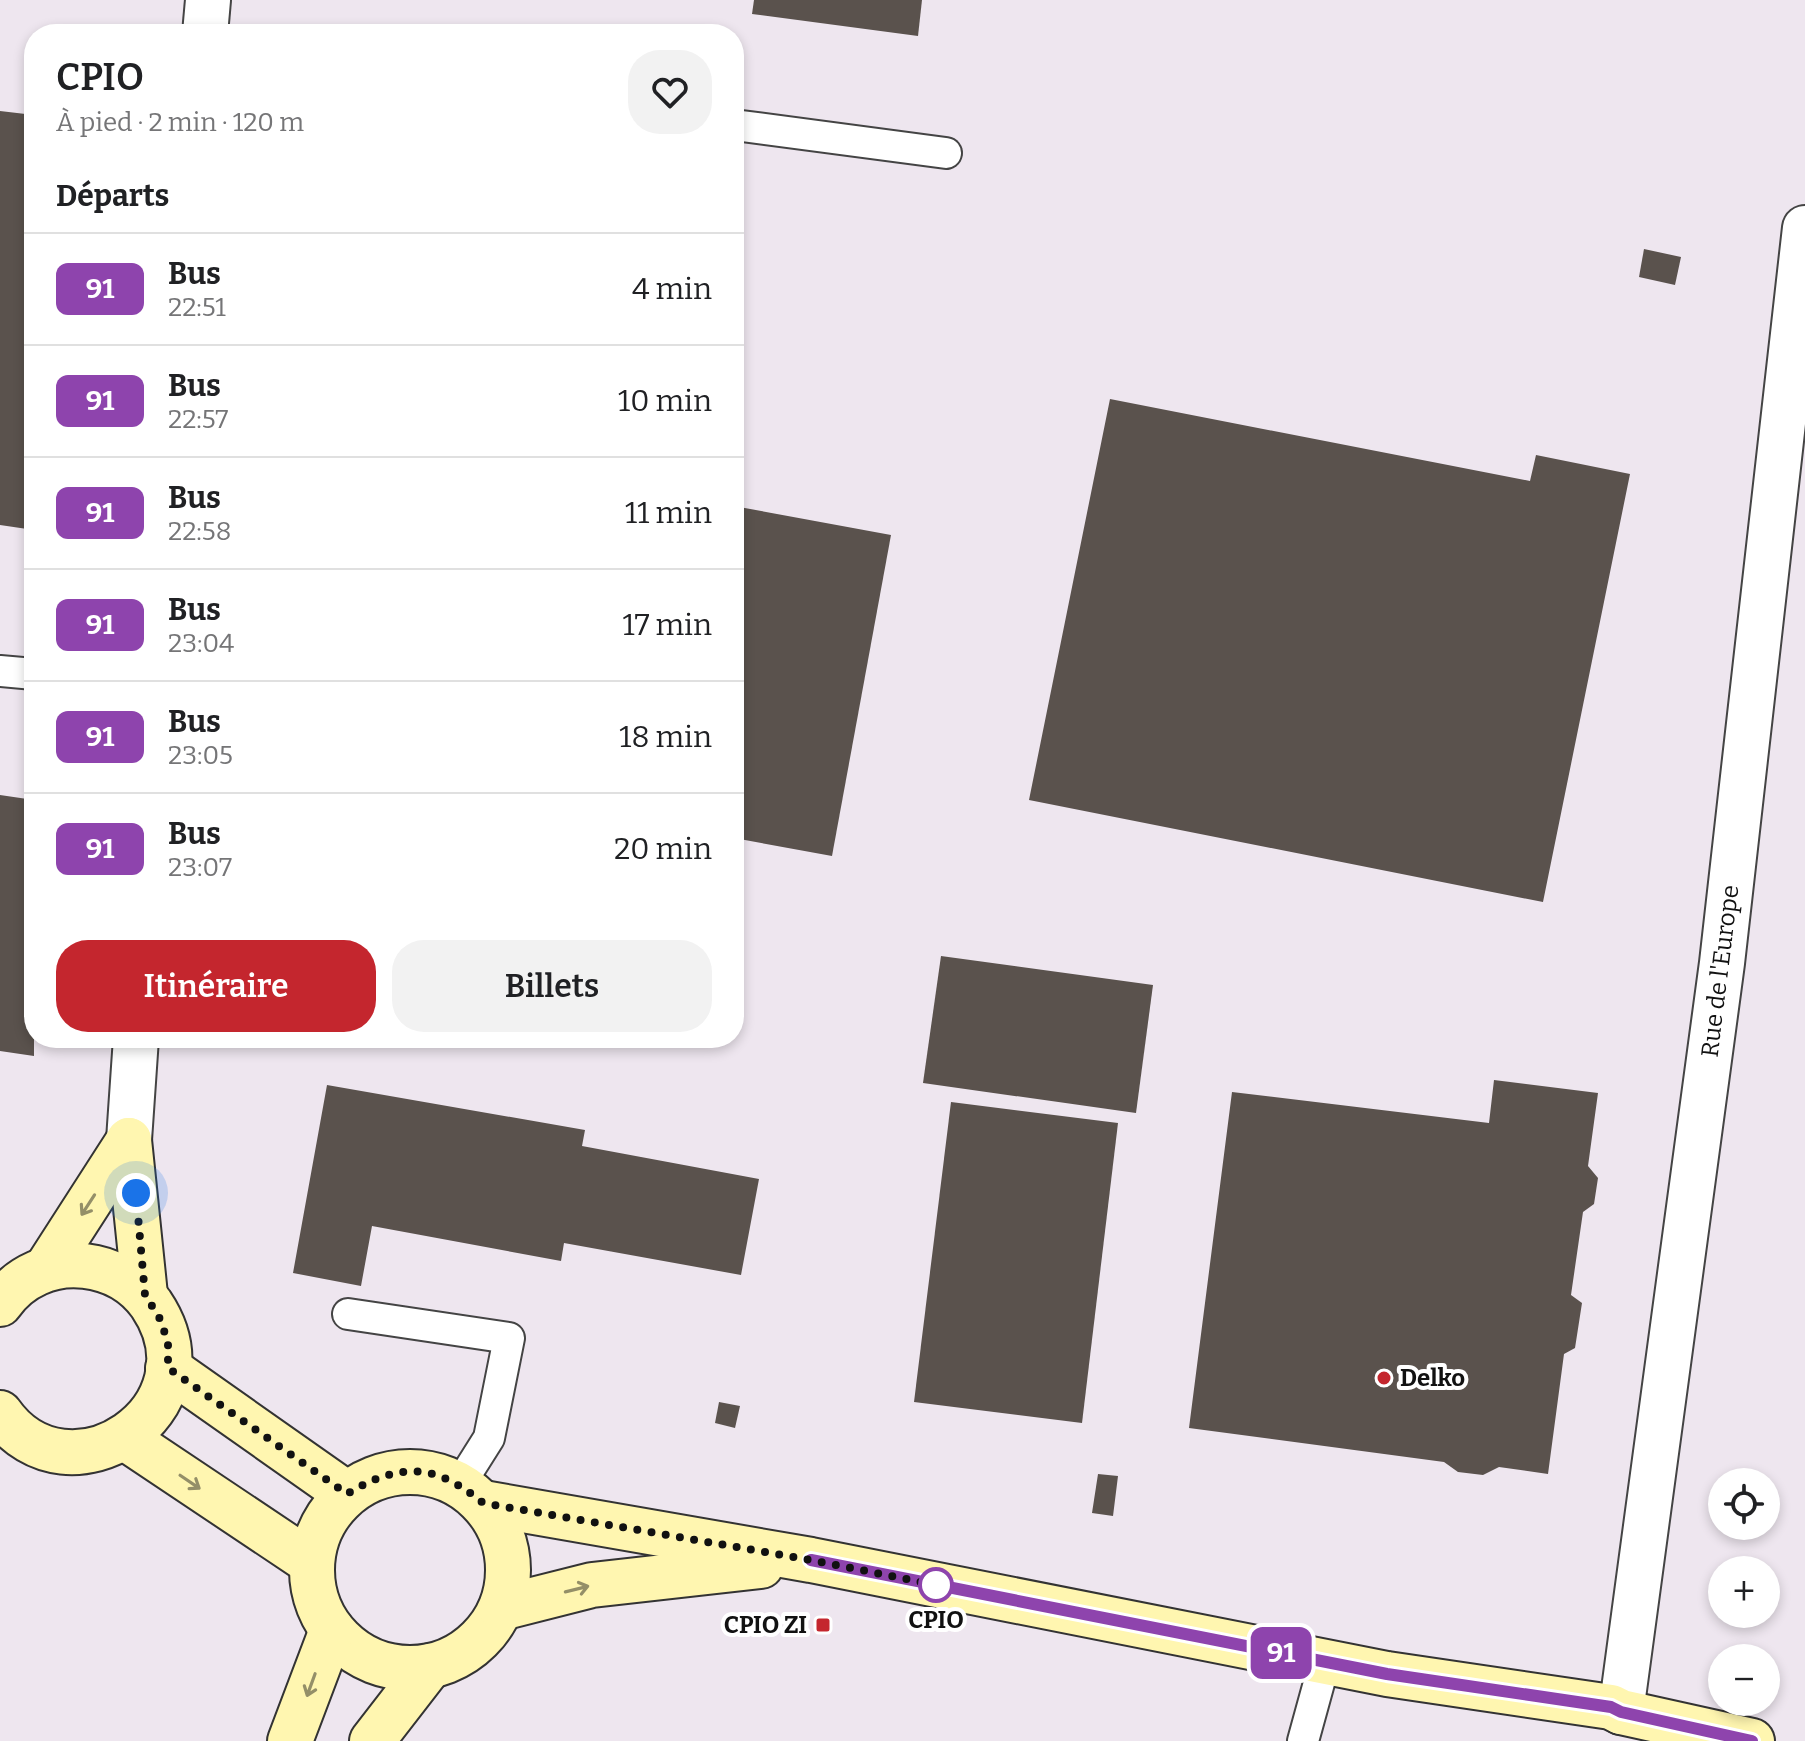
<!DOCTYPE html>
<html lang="fr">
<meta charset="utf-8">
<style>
body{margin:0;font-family:Bitter,serif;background:#f2f2f2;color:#202124;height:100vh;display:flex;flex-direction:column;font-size:30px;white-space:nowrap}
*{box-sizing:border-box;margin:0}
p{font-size:26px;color:#757577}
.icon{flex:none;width:44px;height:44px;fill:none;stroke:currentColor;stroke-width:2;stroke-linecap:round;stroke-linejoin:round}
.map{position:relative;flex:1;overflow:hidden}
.sheet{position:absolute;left:24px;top:24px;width:720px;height:1024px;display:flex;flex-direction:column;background:#fff;border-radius:32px;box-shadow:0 4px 12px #0003}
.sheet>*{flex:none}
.badge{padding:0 16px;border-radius:12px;font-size:28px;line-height:52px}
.controls{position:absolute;left:1708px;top:1468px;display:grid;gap:16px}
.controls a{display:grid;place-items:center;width:72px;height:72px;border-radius:50%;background:#fff;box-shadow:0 4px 12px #0003;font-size:40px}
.you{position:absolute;width:40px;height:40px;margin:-20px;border:6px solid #fff;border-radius:50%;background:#1a73e8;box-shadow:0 0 0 12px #1a73e833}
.map>.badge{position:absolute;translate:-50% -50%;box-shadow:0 0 0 4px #fff}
h2{padding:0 32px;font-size:30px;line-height:72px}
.round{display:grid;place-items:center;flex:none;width:84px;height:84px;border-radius:32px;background:#f2f2f2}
.headline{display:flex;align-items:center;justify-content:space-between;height:136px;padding:0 32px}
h1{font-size:38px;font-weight:600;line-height:60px}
.button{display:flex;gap:16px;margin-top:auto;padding:16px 32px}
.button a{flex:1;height:92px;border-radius:32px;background:#c4262e;color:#fff;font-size:32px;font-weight:600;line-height:92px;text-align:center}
.button a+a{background:#f2f2f2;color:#202124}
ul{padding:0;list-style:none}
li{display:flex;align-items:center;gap:24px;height:112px;padding:0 32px;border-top:2px solid #e0e0e0}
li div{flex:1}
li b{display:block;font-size:30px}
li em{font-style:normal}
li .badge{min-width:88px;font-weight:700;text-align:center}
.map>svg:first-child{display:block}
.industrial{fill:#eee6ef;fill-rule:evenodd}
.building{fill:#5a524d}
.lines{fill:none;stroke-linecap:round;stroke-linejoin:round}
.lane-casing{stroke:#444;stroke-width:34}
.street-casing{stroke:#444;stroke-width:48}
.secondary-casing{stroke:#333;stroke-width:48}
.lane{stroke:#fff;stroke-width:30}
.street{stroke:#fff;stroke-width:44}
.secondary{stroke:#fff6b0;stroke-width:44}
.oneway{stroke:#948f68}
.line-casing{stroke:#fff;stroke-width:18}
.line{stroke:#8e44ad;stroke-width:12}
.walk{stroke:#111;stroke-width:8;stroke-dasharray:0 14.4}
.poi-dot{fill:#c4262e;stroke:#fff;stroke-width:3}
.stop-dot{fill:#fff;stroke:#8e44ad;stroke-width:4}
.labels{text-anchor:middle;stroke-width:8;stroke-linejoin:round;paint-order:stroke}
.street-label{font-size:24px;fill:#111;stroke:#fff}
.poi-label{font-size:24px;font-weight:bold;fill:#111;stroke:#fff;text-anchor:start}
.stop-label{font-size:24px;font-weight:bold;fill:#111;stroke:#fff}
</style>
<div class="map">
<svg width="1805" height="1741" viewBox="0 0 1805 1741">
<rect width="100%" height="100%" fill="#fffdf5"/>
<!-- industrial -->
<path class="industrial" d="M0 0H1805V1741H0ZM34 34H734V1038H34ZM1722 1482H1766V1526H1722ZM1722 1570H1766V1614H1722ZM1722 1658H1766V1702H1722Z"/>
<!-- building -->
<g class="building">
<polygon points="754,0 922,0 918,36 752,14"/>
<polygon points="0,111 34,115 34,530 0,525"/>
<polygon points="1644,249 1681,257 1675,285 1639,277"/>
<polygon points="1110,399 1530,481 1536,455 1630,474 1543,902 1029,800"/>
<polygon points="734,506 891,535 832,856 734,838"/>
<polygon points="0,795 34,800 34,1056 0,1051"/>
<polygon points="941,956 1153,985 1136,1113 923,1083"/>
<polygon points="1494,1080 1598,1093 1588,1166 1598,1178 1594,1204 1583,1212 1571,1295 1582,1303 1575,1348 1564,1354 1548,1474 1499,1467 1483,1475 1458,1472 1444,1462 1189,1428 1232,1092 1489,1123"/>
<polygon points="327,1085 585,1130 582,1146 759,1179 741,1275 564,1243 561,1261 372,1226 361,1286 293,1273"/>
<polygon points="951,1102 1118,1123 1082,1423 914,1402"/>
<polygon points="719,1402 740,1406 735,1428 715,1423"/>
<polygon points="1098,1474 1118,1476 1113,1516 1092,1513"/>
</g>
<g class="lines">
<!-- lane casing -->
<g class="lane-casing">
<g id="lane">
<polyline points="734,125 946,153"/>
<polyline points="0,671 34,674"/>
<polyline points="348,1314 509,1338 489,1438 460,1484"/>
<polyline points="1303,1741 1325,1661"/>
</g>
</g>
<!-- street casing -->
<g class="street-casing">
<g id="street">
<polyline points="205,34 208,0"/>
<polyline points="129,1140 136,1038"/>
<polyline points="1621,1712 1722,963 1805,228"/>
</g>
</g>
<!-- secondary casing -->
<g class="secondary-casing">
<g id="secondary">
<polyline points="129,1140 145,1295"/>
<polyline points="46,1269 129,1140"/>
<path d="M0 1304C19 1276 52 1262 85 1266 111 1269 135 1282 151 1304 222 1409 68 1510 0 1413"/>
<polyline points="168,1368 347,1494"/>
<polyline points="125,1438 312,1563"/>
<circle cx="410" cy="1570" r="98"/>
<polyline points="483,1503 811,1560 1387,1674 1611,1707 1621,1712 1752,1741"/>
<polyline points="501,1608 592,1585 761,1566"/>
<polyline points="290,1741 332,1630"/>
<polyline points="372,1741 430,1666"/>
</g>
</g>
<!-- lane -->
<use href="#lane" class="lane"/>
<!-- street -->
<use href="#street" class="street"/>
<!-- secondary -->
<use href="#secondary" class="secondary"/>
</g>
<!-- one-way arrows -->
<defs><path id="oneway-shaft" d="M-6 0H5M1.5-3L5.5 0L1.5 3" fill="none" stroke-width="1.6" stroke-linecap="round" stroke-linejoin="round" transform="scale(2)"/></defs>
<g class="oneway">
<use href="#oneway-shaft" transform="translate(88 1205) rotate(123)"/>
<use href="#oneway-shaft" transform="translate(190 1482) rotate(34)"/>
<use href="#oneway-shaft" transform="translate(577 1589) rotate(-14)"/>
<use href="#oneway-shaft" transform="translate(311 1685) rotate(110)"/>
</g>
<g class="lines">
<!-- line casing -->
<g class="line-casing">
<polyline id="line" points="811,1560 1387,1674 1611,1707 1621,1712 1752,1741"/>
</g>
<!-- line -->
<use href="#line" class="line"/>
<!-- walk -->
<path class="walk" d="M136 1193 145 1295 159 1317 168 1342V1368L347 1494C400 1462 435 1463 483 1503L811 1560 936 1585"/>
</g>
<!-- markers -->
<g class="poi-dot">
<circle cx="1384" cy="1378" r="8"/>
<rect x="815" y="1617" width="16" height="16" rx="4"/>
</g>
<circle class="stop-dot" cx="936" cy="1585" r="16"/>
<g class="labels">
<!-- street labels -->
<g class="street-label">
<text transform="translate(1720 971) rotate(-83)" y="8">Rue de l'Europe</text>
</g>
<!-- poi labels -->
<g class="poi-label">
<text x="1400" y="1386">Delko</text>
<text x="807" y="1633" text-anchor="end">CPIO ZI</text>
</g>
<!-- stop labels -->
<g class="stop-label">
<text x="936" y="1628">CPIO</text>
</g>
</g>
</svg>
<div class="controls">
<a><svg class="icon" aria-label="locate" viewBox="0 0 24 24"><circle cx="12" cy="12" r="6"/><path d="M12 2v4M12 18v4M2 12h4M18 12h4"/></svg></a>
<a>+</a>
<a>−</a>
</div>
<div class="you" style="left:136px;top:1193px"></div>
<b class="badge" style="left:1281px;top:1653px;background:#8e44ad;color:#fff">91</b>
<section class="sheet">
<div class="headline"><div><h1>CPIO</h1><p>À pied · 2 min · 120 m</p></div><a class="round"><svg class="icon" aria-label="heart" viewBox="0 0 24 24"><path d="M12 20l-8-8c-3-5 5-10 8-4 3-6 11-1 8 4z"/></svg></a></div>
<h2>Départs</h2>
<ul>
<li><span class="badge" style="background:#8e44ad;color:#fff">91</span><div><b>Bus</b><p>22:51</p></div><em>4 min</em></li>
<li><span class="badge" style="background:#8e44ad;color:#fff">91</span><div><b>Bus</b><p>22:57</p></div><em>10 min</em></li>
<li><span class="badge" style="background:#8e44ad;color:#fff">91</span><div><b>Bus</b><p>22:58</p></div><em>11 min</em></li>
<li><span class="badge" style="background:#8e44ad;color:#fff">91</span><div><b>Bus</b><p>23:04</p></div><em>17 min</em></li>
<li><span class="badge" style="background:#8e44ad;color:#fff">91</span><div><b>Bus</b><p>23:05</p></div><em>18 min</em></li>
<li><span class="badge" style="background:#8e44ad;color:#fff">91</span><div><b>Bus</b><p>23:07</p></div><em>20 min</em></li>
</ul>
<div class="button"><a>Itinéraire</a><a>Billets</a></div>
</section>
</div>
